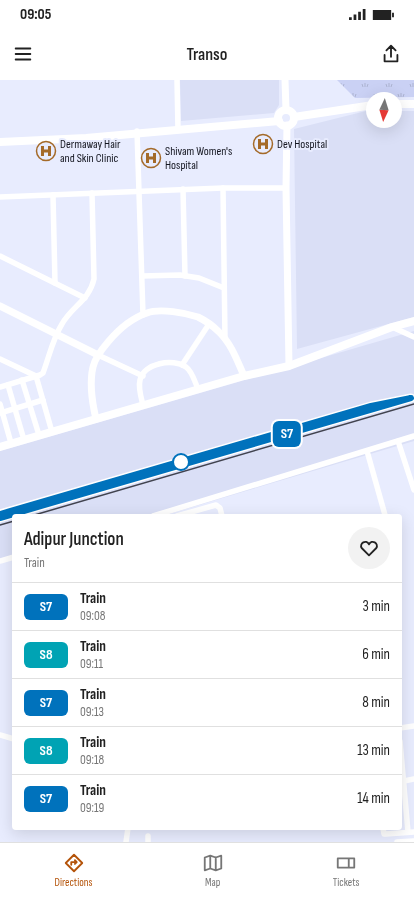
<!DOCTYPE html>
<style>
body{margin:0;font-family:"Sofia Sans Condensed",sans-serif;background:#f2f2f2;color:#222;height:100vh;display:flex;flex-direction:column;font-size:15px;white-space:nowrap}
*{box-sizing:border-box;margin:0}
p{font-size:13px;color:#767676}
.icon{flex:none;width:22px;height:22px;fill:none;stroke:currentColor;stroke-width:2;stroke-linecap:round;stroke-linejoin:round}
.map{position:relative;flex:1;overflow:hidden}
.details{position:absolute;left:12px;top:434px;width:390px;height:316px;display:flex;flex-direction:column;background:#fff;border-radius:4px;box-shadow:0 4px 16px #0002}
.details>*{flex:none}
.badge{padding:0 8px;border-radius:6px;font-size:14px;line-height:26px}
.needle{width:26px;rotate:184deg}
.buttons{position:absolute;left:366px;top:12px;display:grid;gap:8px}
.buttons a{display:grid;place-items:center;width:36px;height:36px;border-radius:50%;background:#fff;box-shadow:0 4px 16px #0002;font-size:20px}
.map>.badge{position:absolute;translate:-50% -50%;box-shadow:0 0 0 2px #fff}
.round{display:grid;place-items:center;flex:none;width:42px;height:42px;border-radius:21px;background:#f2f2f2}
.overview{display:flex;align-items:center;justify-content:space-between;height:68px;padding:0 12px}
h1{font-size:19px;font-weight:600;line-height:30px}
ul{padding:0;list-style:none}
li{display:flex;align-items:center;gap:12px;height:48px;padding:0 12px;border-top:1px solid #e0e0e0}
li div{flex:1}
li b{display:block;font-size:15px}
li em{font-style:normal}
li .badge{min-width:44px;font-weight:700;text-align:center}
.status{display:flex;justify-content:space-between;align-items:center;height:28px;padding:0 20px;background:#fff;direction:ltr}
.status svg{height:11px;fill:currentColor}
header{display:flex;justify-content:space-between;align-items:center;height:52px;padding:0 12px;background:#fff;font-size:18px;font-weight:600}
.dock{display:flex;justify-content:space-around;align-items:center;height:56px;border-top:1px solid #e0e0e0;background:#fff;font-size:11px;color:#767676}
.dock a{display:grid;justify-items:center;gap:2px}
.dock .selected{color:#b45309}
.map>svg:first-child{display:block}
.built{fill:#dadff6}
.grass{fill:url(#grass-tufts)}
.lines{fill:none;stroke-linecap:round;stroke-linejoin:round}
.minor{stroke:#fff;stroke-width:5.5}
.tertiary{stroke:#fff;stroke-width:7}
.secondary{stroke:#fff;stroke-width:8}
.rail{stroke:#41434f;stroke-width:1.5}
.line-casing{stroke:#fff;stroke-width:9}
.line{stroke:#0072bc;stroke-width:6}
.stop-dot{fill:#fff;stroke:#0072bc;stroke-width:2}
.labels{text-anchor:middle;stroke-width:4;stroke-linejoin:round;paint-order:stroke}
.poi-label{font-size:12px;fill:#13151f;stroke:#e8ecfe;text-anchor:start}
</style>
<div class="status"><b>09:05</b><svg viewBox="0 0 49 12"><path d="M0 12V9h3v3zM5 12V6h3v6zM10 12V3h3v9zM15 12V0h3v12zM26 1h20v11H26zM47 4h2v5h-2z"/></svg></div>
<header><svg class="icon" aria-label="menu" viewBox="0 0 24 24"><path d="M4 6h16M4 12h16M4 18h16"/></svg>Transo<svg class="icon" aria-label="share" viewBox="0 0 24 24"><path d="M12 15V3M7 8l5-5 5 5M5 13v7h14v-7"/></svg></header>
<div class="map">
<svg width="414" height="762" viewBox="0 0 414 762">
<defs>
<pattern id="grass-tufts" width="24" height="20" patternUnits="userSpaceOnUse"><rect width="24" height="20" fill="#cad1f4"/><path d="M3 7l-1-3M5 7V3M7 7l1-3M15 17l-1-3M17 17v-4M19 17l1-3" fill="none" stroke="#adb3d1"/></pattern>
</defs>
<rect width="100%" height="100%" fill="#e8ecfe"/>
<!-- built -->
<g class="built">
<polygon points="180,0 279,0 279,25 274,33 181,41"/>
<polygon points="366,31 373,31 373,41 395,41 395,31 414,31 414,237 297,269 294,49"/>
<polygon points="414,251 414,361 162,436 14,436 14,478 0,483 0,371"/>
</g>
<!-- grass -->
<polygon class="grass" points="337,0 414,0 414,17 355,18"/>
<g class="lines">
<!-- minor -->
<g class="minor">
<polyline points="177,0 178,50"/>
<polyline points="137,51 143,235"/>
<polyline points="223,108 225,259"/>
<polyline points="183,109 185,196"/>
<polyline points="53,115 55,203"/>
<polyline points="0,117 223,108 286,108"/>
<polyline points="0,176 85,218"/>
<polyline points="142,196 180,195 199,198 224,208"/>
<polyline points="392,247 414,257"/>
<polyline points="98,275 143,296"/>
<polyline points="0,279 36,296"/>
<polyline points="182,285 209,244"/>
<polyline points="36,296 52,352"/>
<polyline points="22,300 39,355"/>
<polyline points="8,305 24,360"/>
<path d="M0 307 40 295 43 293C49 277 53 258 62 244 72 226 89 221 94 199L92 113"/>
<polyline points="0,324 11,363"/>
<path d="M143 325C141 317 138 308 140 300 144 283 173 278 186 287 192 291 195 302 198 309"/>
<polyline points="0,333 43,320"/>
<polyline points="398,361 414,410"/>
<polyline points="367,371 385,435"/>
<polyline points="153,436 414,356"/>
<polyline points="177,436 216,425 220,428 222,436"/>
<polyline points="0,481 14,477"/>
<polyline points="400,648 414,646"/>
<polyline points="0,655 14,659"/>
<polyline points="400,661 408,752"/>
<polyline points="404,701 414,699"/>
<polyline points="383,748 384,754 386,754 414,752"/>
<polyline points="148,756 148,762"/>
<polyline points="126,762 128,748"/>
<polyline points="397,762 414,761"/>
</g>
<!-- tertiary -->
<g class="tertiary">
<polyline points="285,0 286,30"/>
<polyline points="287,45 286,108 289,286"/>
<polyline points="0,226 98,275"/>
<path d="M96 339C92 322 89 304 93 287 95 278 102 269 108 262 118 250 132 238 147 233 160 228 186 233 198 237 204 240 213 246 218 251 231 263 237 280 244 296"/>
</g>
<!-- secondary -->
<g class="secondary">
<polyline points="395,24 414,24"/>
<circle cx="286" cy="38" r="8"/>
<polyline points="294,37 373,25"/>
<polyline points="0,62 86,58 279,41"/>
<polyline points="0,367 244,296 289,286 392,247 414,241"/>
</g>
<!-- rail -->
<g class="rail">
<polyline points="31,436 414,324"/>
<polyline points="0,438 414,317"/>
<polyline points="0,445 14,441"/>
</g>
</g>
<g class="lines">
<!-- line casing -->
<g class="line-casing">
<polyline id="line" points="0,434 371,326 411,318 0,438"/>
</g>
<!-- line -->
<use href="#line" class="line"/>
</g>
<!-- icons -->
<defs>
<g id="hospital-ring" transform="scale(1)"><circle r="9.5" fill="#e8ecfe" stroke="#a46a29" stroke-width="1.5"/><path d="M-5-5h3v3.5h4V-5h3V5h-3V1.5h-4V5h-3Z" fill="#a46a29"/></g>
</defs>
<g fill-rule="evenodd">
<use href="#hospital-ring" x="263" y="64"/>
<use href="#hospital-ring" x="46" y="71"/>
<use href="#hospital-ring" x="151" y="78"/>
</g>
<!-- markers -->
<circle class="stop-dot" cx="181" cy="382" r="8"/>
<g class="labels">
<!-- poi labels -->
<g class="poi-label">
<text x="60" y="68">Dermaway Hair<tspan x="60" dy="14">and Skin Clinic</tspan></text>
<text x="277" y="68">Dev Hospital</text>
<text x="165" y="75">Shivam Women's<tspan x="165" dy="14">Hospital</tspan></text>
</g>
</g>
</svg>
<div class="buttons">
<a><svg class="needle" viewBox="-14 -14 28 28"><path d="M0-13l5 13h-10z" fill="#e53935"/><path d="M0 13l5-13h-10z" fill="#767676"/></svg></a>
</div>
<b class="badge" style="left:287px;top:354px;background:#0072bc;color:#fff">S7</b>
<section class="details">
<div class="overview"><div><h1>Adipur Junction</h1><p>Train</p></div><a class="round"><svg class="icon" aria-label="heart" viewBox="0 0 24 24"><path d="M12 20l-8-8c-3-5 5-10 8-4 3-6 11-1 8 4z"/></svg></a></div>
<ul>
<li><span class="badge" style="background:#0072bc;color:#fff">S7</span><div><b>Train</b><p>09:08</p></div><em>3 min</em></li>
<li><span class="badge" style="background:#00a3b4;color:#fff">S8</span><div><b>Train</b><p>09:11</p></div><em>6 min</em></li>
<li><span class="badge" style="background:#0072bc;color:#fff">S7</span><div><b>Train</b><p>09:13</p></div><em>8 min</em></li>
<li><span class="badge" style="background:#00a3b4;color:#fff">S8</span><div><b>Train</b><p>09:18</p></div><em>13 min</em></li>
<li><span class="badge" style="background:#0072bc;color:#fff">S7</span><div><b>Train</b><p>09:19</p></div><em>14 min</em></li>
</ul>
</section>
</div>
<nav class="dock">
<a class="selected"><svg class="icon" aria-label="directions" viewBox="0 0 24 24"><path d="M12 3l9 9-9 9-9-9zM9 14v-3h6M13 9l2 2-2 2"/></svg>Directions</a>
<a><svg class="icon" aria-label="map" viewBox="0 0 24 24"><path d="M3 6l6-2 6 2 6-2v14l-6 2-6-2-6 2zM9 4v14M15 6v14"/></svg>Map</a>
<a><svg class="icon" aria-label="tickets" viewBox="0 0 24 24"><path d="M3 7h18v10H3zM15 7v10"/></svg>Tickets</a>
</nav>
